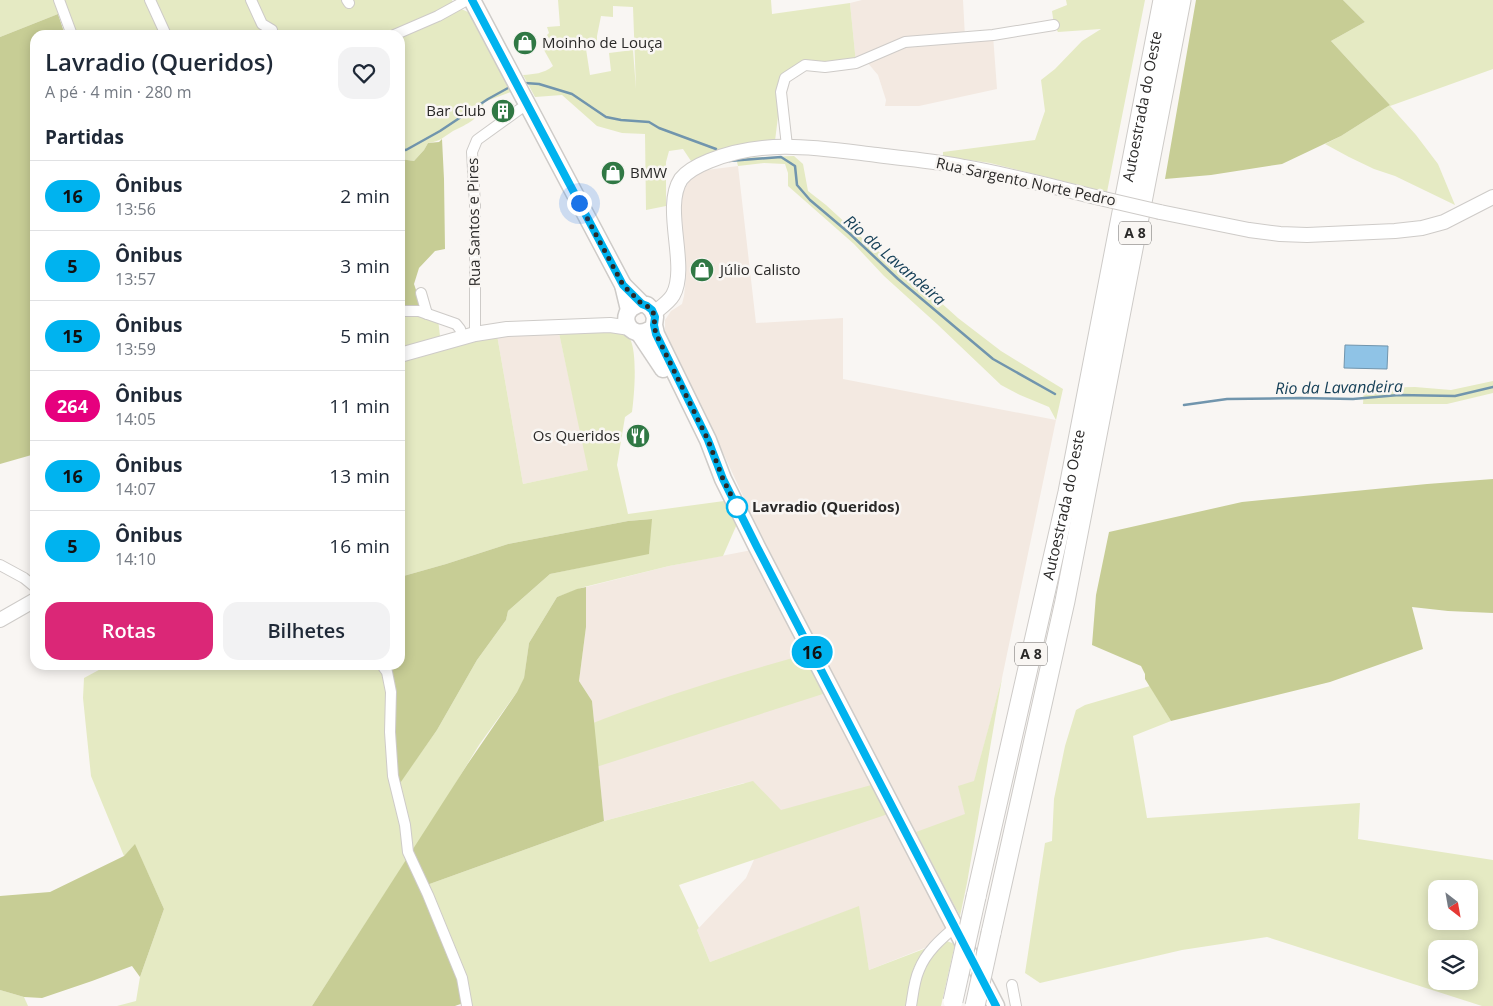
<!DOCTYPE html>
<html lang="pt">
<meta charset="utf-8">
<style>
body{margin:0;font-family:"Open Sans",sans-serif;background:#f2f2f3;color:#1f2937;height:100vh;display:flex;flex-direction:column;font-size:19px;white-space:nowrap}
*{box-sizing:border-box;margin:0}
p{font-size:16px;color:#747a83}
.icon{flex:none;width:28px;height:28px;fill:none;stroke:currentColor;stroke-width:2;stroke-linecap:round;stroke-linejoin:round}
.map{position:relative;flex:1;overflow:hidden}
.panel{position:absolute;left:30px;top:30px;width:375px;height:640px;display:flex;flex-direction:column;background:#fff;border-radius:15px;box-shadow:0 2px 12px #0003}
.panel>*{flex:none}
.badge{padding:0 10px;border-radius:16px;font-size:18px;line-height:32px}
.needle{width:32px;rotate:149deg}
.controls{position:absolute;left:1428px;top:880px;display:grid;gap:10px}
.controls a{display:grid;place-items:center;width:50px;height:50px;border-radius:10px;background:#fff;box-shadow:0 2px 12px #0003;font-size:25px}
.you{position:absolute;width:25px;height:25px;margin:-12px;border:4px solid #fff;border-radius:50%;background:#1a73e8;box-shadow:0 0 0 8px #1a73e833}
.map>.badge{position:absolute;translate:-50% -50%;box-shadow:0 0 0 2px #fff}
h2{padding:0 15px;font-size:19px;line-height:45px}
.round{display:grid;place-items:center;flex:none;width:52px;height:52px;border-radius:15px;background:#f2f2f3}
.headline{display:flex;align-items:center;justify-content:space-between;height:85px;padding:0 15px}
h1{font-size:24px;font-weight:600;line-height:38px}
.primary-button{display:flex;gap:10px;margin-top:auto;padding:10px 15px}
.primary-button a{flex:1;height:58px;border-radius:15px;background:#db2777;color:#fff;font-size:20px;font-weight:600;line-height:58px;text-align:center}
.primary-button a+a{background:#f2f2f3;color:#1f2937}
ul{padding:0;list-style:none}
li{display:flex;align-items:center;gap:15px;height:70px;padding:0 15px;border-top:1px solid #e0e1e3}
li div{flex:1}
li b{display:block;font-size:19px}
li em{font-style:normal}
li .badge{min-width:55px;font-weight:700;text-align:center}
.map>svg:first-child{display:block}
.built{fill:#f3e9e1}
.green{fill:#e5eac3;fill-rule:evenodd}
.forest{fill:#c7cd95}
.water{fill:#8fc3e6;stroke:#7195ad}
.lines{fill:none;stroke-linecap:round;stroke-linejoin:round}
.stream{stroke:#7195ad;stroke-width:2.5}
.street-casing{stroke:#cecbc8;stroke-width:12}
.secondary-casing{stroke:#cecbc8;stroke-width:16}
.primary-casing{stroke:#cecbc8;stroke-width:19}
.highway-casing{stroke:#cecbc8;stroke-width:21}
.street{stroke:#fff;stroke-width:10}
.secondary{stroke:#fff;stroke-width:14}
.primary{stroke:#fff;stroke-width:16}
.highway{stroke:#fff;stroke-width:19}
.secondary-bridge-casing{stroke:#cecbc8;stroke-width:16;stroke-linecap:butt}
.highway-bridge-casing{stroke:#cecbc8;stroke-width:21;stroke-linecap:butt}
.secondary-bridge{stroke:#fff;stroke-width:14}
.highway-bridge{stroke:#fff;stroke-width:19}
.line-casing{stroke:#fff;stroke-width:11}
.line{stroke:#00b3ef;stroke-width:8}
.walk{stroke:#2a2928;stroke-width:5;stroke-dasharray:0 9}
.stop-dot{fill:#fff;stroke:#00b3ef;stroke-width:2.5}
.labels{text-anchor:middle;stroke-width:5;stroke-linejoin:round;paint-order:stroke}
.shield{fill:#f9f6f3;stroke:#686665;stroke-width:1}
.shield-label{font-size:14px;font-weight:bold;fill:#2a2928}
.poi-label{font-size:15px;fill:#2a2928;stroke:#f9f6f3;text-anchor:start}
.street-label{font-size:15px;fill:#2a2928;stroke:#f9f6f3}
.stop-label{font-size:15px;font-weight:bold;fill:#2a2928;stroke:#f9f6f3;text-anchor:start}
.water-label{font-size:16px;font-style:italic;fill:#164058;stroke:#f9f6f3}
</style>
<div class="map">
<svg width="1493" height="1006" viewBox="0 0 1493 1006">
<rect width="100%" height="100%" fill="#f9f6f3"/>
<!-- built -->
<g class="built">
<polygon points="862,0 963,0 965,37 993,35 997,89 919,106 885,106 886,100 878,75 867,62 856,63 850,3"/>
<polygon points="738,166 756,323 843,318 843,379 1056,420 1002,678 964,820 956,909 941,939 937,943 869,970 858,907 710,962 697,930 746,878 774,814 744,783 604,821 592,701 579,681 586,627 586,587 669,566 752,550 749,509 720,446 682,374 670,355 665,331 665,320 671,311 682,304 684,296 686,277 681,205 682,194 688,183 695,175 706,170"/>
<polygon points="559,333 589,470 523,484 497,335"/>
</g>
<!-- green -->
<g class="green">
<path d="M0 0H452L455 6 470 13 511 92 484 102C481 119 467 124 453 131 442 138 441 141 428 143L424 150 414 161 400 159V35H72L63 12 0 37Z"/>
<path d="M558 0H771L772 14 850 3 856 63 805 65 785 78 781 92 775 141 719 151 691 161 683 149 669 151 666 162V206L646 210 645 134 622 133 597 126 562 95 535 97 523 75C534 74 543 74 553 66L544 50 553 45 547 35 549 33 547 27 560 26ZM613 6 633 7 636 89 633 50 609 53 611 71 590 75 586 49 597 46V36L601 16 613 17Z"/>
<polygon points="1066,0 1145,0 1107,192 990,163 943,156 943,152 1035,140 1045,111 1041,80 1055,69 1082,41 1101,29 1058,32 1054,25 1052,11 1067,5"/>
<polygon points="1343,0 1493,0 1493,69 1390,106 1416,135 1438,164 1455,205 1395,176 1374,169 1349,157 1325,144 1341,136 1390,105 1331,41 1365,22"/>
<polygon points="794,156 803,164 808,191 826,205 863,239 927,290 958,318 1001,351 1063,389 1056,420 1049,407 1020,395 1001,385 937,324 884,276 854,244 788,186 788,173 785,164 764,163 738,166 736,158"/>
<polygon points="400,313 438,319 440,336 400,348"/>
<path d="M612 330C616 331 623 332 627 335 639 344 634 398 632 412L625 417 617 465 628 514 724 501 737 524 723 556 669 566 584 587 557 597 529 643 524 679 517 692 479 745 446 799 312 1006H117L136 1001 140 977 164 909 135 845 124 856 91 776 83 698 84 678 108 665H276L277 666 281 665H382L387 672 396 788 437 730 477 660 506 620 508 611 550 574 649 553 651 519 628 521 508 544 446 564 400 577V362L497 335 523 484 588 470 559 333Z"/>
<polygon points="1493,381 1493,393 1447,404 1363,404 1364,388 1415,387 1451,390"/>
<path d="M806 654 826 693 587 770 583 727C656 698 730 676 806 654Z"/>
<polygon points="1002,678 967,883 960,916 916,832 965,814 958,786 974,781"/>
<path d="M1150 686 1171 721 1133 736 1147 818 1360 803 1358 839 1493 860V1006H1482L1267 937 1182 950 1040 983 1025 973 1045 843 1052 841 1054 799 1065 746 1076 710 1085 705ZM1436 889H1469V921H1436ZM1436 949H1469V981H1436Z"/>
<polygon points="753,781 781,810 875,784 891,813 679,885 699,928 697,930 710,962 859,906 869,970 937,944 941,939 955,944 941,1006 467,1006 424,886 604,821"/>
<polygon points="0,990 24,997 28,1006 0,1006"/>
</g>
<!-- forest -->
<g class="forest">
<polygon points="1196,0 1343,0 1365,22 1331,41 1390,105 1341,136 1282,164 1211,175 1165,179"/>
<polygon points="58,14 65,35 35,35 35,454 0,464 0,37"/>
<polygon points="442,139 444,179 445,249 435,251 419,268 414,284 420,302 419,311 400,313 400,159 414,161 424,150 428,143 439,142"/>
<polygon points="1493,479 1493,613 1448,611 1412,607 1423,649 1330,682 1171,721 1145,679 1145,674 1141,666 1092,645 1096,595 1109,532 1242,502 1427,484"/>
<polygon points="652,519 649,554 550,574 508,611 506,620 477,660 437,730 396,789 391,692 382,665 400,665 400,577 446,564 508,544 628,521"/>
<polygon points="586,587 586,627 579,681 592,701 604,821 424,886 466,1002 455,1006 312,1006 467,765 517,692 524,678 529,643 557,597 577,589"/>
<polygon points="135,844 164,909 140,977 132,966 92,981 42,998 24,997 0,990 0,896 50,892 124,856"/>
</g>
<!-- water -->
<polygon class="water" points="1345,345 1388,346 1387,369 1344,368"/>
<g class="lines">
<!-- stream -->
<g class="stream">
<polyline points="525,83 539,84 572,94 606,117 621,120 649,122 659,128 716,149"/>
<polyline points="400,149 406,150 440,131 488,99 508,88"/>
<polyline points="729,161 781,157 795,166 797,185 810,200 849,233 898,279 993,359 1055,394"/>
<polyline points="1184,405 1227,399 1300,398 1353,399 1399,395 1455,396 1493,387"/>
</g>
<!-- street casing -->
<g class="street-casing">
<g id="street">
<polyline points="59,0 72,35"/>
<polyline points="150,0 166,35"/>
<polyline points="251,0 262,24 272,30"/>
<polyline points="347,0 349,3"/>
<polyline points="394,35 438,16 467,0"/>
<polyline points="787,146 781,92 785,78 805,65 825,67 856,63 905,42 993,35 1054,25"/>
<polyline points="421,293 427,314"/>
<polyline points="400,311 419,311 456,324 460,329 463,338"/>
<polyline points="475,334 475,205 472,152 477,140 520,109 527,106"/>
<polyline points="0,565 24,578 35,587"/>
<polyline points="382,665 387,672 391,692 390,732 393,776 405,825 408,852 428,895 462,978 467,1006"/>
<polyline points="1012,985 1016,1006"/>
<path d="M911 1006C913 995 914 981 919 970 926 952 941 939 955 927"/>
</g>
</g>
<!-- secondary casing -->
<g class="secondary-casing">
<g id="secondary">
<polyline points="1160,212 1249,230 1280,234 1307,235 1395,231 1422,228 1444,222 1493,197"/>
<path d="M654 313C660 308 669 302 673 295 689 266 662 208 681 179 688 170 699 165 709 161 766 138 819 148 877 155 906 159 935 161 964 167 1011 175 1057 188 1104 199"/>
<polyline points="400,355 475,334 507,329 610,325 630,328"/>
<polyline points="0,620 35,600"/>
</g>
</g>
<!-- primary casing -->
<g class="primary-casing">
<g id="primary">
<polyline points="472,0 623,285 629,310"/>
<polyline points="623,285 642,304 647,305 652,310 655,317 654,325 656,334 708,440 723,479 757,547 996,1006"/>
<path d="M637 305C616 313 629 341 649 330"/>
<polyline points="639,333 663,369"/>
</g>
</g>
<!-- highway casing -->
<g class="highway-casing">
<g id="highway">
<path id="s1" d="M976 897 1068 492 1163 0"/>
<polyline points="991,933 1065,601 1181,0"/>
</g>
</g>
<!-- street -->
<use href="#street" class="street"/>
<!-- secondary -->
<use href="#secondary" class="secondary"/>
<!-- primary -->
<use href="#primary" class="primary"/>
<!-- highway -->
<use href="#highway" class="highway"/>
<!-- secondary-bridge casing -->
<g class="secondary-bridge-casing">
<polyline id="secondary-bridge" points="1104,199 1160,212"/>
</g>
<!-- highway-bridge casing -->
<g class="highway-bridge-casing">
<g id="highway-bridge">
<polyline points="953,1001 976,897"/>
<polyline points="975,1006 991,933"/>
</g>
</g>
<!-- secondary-bridge -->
<use href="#secondary-bridge" class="secondary-bridge"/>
<!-- highway-bridge -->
<use href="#highway-bridge" class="highway-bridge"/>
</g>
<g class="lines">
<!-- line casing -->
<g class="line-casing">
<polyline id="line" points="472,0 623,285 642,304 647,306 652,310 655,317 654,325 656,334 708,440 723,479 757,547 996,1006"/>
</g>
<!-- line -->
<use href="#line" class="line"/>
<!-- walk -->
<polyline class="walk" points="579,203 623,285 642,304 647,306 652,310 655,317 654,325 656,334 708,440 723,479 740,513 737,507"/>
</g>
<!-- icons -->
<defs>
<g id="shop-disc" transform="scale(1.25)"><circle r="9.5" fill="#307844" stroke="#f9f6f3"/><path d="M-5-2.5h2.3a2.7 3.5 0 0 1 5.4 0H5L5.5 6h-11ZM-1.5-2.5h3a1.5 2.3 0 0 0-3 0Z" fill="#fff"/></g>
<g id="building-disc" transform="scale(1.25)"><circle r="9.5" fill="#307844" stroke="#f9f6f3"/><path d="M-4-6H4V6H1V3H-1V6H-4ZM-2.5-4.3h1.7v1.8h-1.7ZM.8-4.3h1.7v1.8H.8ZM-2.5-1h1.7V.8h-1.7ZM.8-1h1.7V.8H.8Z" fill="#fff"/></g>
<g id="restaurant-disc" transform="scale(1.25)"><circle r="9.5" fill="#307844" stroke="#f9f6f3"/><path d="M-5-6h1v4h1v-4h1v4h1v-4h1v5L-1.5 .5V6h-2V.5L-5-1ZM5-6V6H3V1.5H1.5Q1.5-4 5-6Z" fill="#fff"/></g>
</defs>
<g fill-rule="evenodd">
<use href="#shop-disc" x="525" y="43"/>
<use href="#building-disc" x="503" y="111"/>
<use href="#shop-disc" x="613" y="173"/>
<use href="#shop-disc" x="702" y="270"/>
<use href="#restaurant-disc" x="638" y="436"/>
</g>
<!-- markers -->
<circle class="stop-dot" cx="737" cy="507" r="10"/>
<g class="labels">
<!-- shield labels -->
<g class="shield">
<rect x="1119" y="221.5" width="32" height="23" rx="4"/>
<rect x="1015" y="642.5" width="32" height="23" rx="4"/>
</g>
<g class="shield-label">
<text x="1135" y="238">A 8</text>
<text x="1031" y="659">A 8</text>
</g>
<!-- poi labels -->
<g class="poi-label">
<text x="542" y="48">Moinho de Louça</text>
<text x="486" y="116" text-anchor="end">Bar Club</text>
<text x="630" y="178">BMW</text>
<text x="720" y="275">Júlio Calisto</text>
<text x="620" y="441" text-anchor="end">Os Queridos</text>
</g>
<!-- street labels -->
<g class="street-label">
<text dy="5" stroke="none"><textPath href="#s1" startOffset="808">Autoestrada do Oeste</textPath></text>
<text transform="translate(1026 182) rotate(12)" y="5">Rua Sargento Norte Pedro</text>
<text transform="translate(474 222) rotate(-91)" y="5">Rua Santos e Pires</text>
<text dy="5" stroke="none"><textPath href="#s1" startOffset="402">Autoestrada do Oeste</textPath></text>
</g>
<!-- stop labels -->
<g class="stop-label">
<text x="752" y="512">Lavradio (Queridos)</text>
</g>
<!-- water labels -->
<g class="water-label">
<text transform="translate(895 260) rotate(41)" y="6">Rio da Lavandeira</text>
<text transform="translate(1339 387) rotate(-1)" y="6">Rio da Lavandeira</text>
</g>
</g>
</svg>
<div class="controls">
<a><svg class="needle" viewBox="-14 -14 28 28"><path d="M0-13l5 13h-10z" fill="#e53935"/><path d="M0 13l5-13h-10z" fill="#747a83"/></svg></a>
<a><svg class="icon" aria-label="layers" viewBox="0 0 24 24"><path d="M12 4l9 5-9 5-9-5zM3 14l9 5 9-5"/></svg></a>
</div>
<div class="you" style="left:579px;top:203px"></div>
<b class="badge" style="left:812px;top:652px;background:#00b3ef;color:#111">16</b>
<section class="panel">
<div class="headline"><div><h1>Lavradio (Queridos)</h1><p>A pé · 4 min · 280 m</p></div><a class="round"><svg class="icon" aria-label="heart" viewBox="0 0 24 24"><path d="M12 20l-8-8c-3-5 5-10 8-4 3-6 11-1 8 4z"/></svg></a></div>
<h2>Partidas</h2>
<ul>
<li><span class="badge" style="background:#00b3ef;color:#111">16</span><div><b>Ônibus</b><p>13:56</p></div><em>2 min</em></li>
<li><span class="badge" style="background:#00b3ef;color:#111">5</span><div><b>Ônibus</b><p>13:57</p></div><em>3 min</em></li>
<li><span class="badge" style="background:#00b3ef;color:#111">15</span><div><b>Ônibus</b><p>13:59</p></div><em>5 min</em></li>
<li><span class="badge" style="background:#e6007e;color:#fff">264</span><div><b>Ônibus</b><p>14:05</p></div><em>11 min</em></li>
<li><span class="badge" style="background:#00b3ef;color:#111">16</span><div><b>Ônibus</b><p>14:07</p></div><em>13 min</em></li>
<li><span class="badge" style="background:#00b3ef;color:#111">5</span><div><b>Ônibus</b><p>14:10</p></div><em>16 min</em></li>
</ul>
<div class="primary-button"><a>Rotas</a><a>Bilhetes</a></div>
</section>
</div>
